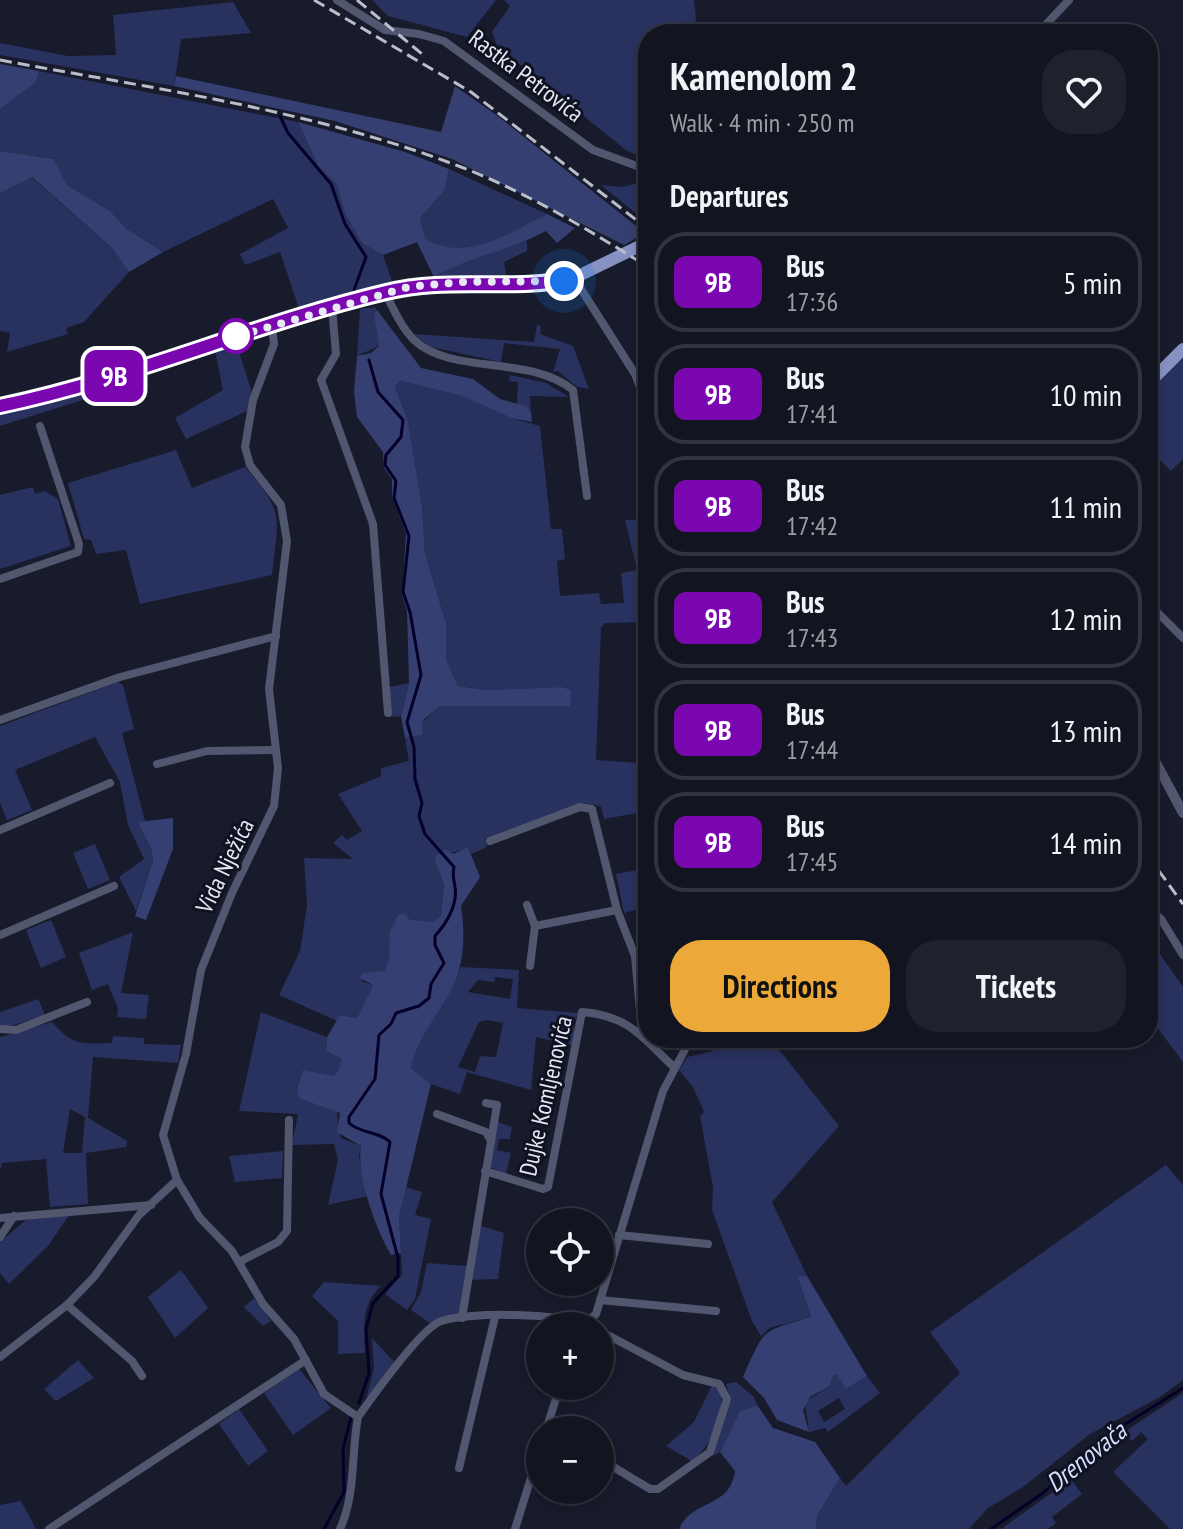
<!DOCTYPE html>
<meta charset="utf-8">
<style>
body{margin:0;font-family:"PT Sans Narrow",sans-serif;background:#1f212d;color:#f1f3f6;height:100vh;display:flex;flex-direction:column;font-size:30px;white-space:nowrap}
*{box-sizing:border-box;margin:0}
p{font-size:26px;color:#9c9ea5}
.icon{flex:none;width:44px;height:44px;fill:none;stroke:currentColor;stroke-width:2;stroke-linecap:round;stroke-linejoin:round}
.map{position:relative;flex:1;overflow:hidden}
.details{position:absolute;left:638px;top:24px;width:520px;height:1024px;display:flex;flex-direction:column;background:#121420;border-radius:32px;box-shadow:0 4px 12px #0003,0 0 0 2px #31333e}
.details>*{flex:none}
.badge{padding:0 16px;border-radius:12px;font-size:28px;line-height:52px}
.fabs{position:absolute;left:526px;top:1208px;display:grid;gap:16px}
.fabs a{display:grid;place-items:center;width:88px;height:88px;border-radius:50%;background:#121420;box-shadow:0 4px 12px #0003,0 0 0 2px #31333e;font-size:40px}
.you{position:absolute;width:40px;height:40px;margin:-20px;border:6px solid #fff;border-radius:50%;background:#1a73e8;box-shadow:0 0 0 12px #1a73e833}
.map>.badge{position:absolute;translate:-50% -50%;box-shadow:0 0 0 4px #fff}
h2{padding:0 32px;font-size:30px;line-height:72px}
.round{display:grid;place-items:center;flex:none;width:84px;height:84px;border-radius:32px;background:#1f212d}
.summary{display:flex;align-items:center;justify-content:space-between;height:136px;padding:0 32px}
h1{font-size:38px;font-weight:700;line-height:60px}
.primary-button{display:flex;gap:16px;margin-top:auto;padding:16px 32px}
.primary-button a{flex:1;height:92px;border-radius:32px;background:#eca93a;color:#111;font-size:32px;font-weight:700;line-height:92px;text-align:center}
.primary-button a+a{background:#1f212d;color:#f1f3f6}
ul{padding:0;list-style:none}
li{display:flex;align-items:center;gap:24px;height:100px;margin:0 16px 12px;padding:0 16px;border:4px solid #31333e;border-radius:32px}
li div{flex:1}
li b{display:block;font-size:30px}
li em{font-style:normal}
li .badge{min-width:88px;font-weight:700;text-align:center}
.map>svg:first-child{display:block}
.green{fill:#29315f;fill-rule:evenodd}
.forest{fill:#353f71}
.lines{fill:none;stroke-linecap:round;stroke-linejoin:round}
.stream{stroke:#04002a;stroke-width:3}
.minor{stroke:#51576e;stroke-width:8}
.tertiary{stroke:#51576e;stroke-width:10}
.primary{stroke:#8692c2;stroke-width:12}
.rail{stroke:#bbbeca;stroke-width:3;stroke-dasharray:12 6;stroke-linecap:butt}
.line-casing{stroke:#fff;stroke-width:18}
.line{stroke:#7b07b0;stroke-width:12}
.walk{stroke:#e6e9f4;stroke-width:8;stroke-dasharray:0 14.4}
.stop-dot{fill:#fff;stroke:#7b07b0;stroke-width:4}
.labels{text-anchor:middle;stroke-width:6;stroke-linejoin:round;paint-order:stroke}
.street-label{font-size:24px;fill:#e6e9f4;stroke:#0f1221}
.water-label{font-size:26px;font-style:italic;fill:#d4ddfe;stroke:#0f1221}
</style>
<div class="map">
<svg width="1183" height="1529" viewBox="0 0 1183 1529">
<rect width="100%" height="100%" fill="#181b2b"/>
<!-- green -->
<g class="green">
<polygon points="372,0 496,0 467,37 388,16"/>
<polygon points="504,0 694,0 696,19 693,34 648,34 648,159 627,151 497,46 492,32 510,6"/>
<polygon points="233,2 251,33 181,39 174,86 0,55 0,43 68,56 116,55 113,15"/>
<polygon points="39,71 298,122 318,166 337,185 345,214 362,243 383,255 393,284 299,309 280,252 245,265 240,254 288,228 273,199 163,252 127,229 110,211 67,185 54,159 0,151 0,109 36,82"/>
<path d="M449 169 547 214C505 235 471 262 424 239L420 218 445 190Z"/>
<polygon points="31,177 112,248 129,272 84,322 66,328 68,334 7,352 10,333 0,331 0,193"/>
<polygon points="648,180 648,223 601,185 623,187"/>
<polygon points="527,241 527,251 504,262 506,275 434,277 457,263"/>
<polygon points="376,307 379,346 357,356 360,309"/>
<polygon points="537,325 541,326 540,334 573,346 589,389 577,387 558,371 553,372 560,349 504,343 501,362 431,347 413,334 534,342"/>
<polygon points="237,345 252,393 247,411 186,439 175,418 223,390 215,351"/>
<polygon points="1183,354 1183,459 1171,471 1148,447 1148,390"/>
<polygon points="138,374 143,381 0,426 0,412"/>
<polygon points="510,375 546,383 569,397 530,396 531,413 517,404 518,382 509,381"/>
<path d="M401 381 462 396 511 418 540 426 551 529H562L565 559 557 561 560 596 599 593 601 604 624 603 621 573 637 570 625 520 648 519V616L644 622 605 623 601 628 596 760 638 763 644 630 648 629V811L604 819 601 806 583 803 485 839 487 847 471 854 468 848 434 858 444 885 441 915 433 922H397C384 937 395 961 384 970 380 974 368 977 361 981L373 985 357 1018 341 1015 337 1021 279 995 300 951 307 905 304 858 353 859 333 843 342 835 347 840 362 831 338 794 381 776V768L409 761 405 738 421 735 423 721 440 706H569L561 687 487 690 458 686 446 659V623L425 553 422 506 408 421 395 386Z"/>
<path d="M176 450 192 488 245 467C286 514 278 516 272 575L140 604 126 550 96 554 91 540 84 539 68 483Z"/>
<polygon points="33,487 35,494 45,491 58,499 71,546 0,569 0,495"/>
<polygon points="118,682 123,685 134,729 122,733 145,821 139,823 151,848 153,860 136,911 119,877 144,859 128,825 120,782 95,737 15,770 32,810 7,820 0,803 0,726"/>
<polygon points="409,683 401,716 391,717 389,687"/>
<polygon points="95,844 110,880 88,889 73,853"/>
<polygon points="648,868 648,907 624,913 616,874"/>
<polygon points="51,920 66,957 41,968 26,930"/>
<polygon points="133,932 121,993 149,995 146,1019 117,1017 118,1008 108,984 92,990 79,953"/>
<polygon points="1148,937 1183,987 1183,1062 1148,1015"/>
<path d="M461 967 519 970 517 1008 578 1013 574 1022V1046L536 1037 531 1090 467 1072 460 1094 431 1084 411 1068 414 1052ZM495 977 513 979 510 999 468 992 478 980 494 982ZM487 1020 503 1023 496 1057 480 1056 475 1072 458 1067 479 1022Z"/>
<polygon points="38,999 45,1015 8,1027 0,1025 0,1012"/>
<path d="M261 1012 327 1037 326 1051 341 1059 338 1071 333 1076C337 1097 336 1120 341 1138L361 1146 359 1156 368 1196 328 1205 338 1160 334 1144 292 1145 298 1114 239 1111Z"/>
<path d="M52 1022C73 1046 82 1044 112 1043L113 1036 144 1038V1044L181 1045 178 1063 93 1057 88 1118 127 1141 126 1147 86 1153 88 1204 50 1207 46 1159 2 1163 0 1171V1037ZM70 1109 85 1117 82 1153H63Z"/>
<polygon points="733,1038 770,1038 839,1126 772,1202 807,1276 799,1278 811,1317 769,1328 761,1336 752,1321 712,1210 713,1187 700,1116 704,1112 693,1087 679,1070 687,1057 710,1052"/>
<polygon points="498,1122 512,1127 510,1139 499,1139 497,1150 511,1153 506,1174 489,1167"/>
<polygon points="283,1151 282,1178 235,1182 229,1156"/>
<polygon points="1166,1165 1183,1185 1183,1380 1160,1397 1090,1434 1023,1487 988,1508 969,1529 816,1529 817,1516 840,1478 846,1486 960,1373 930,1332"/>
<polygon points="406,1187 422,1192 415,1215 431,1219 415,1299 407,1310 385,1294 402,1275 399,1217"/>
<polygon points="69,1215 48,1246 9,1284 0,1273 0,1242 26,1220"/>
<polygon points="478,1225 504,1233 498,1279 469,1280"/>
<polygon points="427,1263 467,1266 460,1313 430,1323 411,1310 421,1292"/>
<polygon points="181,1270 208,1308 175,1338 148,1297"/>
<path d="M324 1282 381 1286C361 1304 364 1328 365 1353L338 1354V1321L312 1296Z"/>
<polygon points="254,1298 271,1321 263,1326 244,1307"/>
<polygon points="372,1338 397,1365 366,1400 374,1368"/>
<polygon points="78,1360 94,1378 56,1401 44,1389"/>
<polygon points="299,1369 331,1408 293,1435 264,1393"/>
<path d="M837 1375 846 1389 867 1376 880 1393 828 1432 825 1428 809 1432 805 1402 830 1386 833 1376ZM839 1398 845 1409 824 1422 818 1411Z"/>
<polygon points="736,1382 754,1397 757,1405 740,1411 720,1452 713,1456 730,1397 726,1384"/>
<path d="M712 1385 721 1391C723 1418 713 1444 692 1461L666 1446 694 1422Z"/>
<polygon points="1183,1393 1183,1529 1170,1529 1113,1472 1148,1439 1141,1432 1132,1441 1124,1432"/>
<polygon points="239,1409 268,1451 248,1466 219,1424"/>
<polygon points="1071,1479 1082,1494 1052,1517 1056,1523 1048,1529 1001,1529"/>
<polygon points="21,1501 36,1529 0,1529 0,1505"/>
</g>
<!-- forest -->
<g class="forest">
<polygon points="0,64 39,71 36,82 0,109"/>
<polygon points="176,76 441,132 455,86 499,117 645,233 624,245 452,159 335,121 174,86"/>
<path d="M298 122 405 152 449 169 445 190 420 218 425 239C469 262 506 234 547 214L575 228 557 243 546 231C510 251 469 256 434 277L417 242 383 255 362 243 345 214 337 185 318 166Z"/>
<polygon points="0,151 54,159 67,185 110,211 127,229 163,252 129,272 112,248 32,177 0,193"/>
<polygon points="377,310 421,368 473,379 500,399 525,406 531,413 532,422 511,418 462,396 401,381 395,386 408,421 422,506 425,553 446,623 446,659 458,686 487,690 561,687 571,690 570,706 440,706 423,720 422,735 405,738 401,716 409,683 407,611 402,595 406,534 392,497 392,479 384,468 383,452 357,417 354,392 357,356 371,353 379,346 374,314"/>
<polygon points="173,818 173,849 146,920 135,916 153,860 151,848 138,822"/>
<path d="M468 847 480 877 461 906C465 932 465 961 453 986 440 1013 417 1037 411 1068L431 1084 399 1217 401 1253 391 1255C376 1230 356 1175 361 1146L337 1132 340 1113 299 1098 297 1090 303 1070 333 1076 338 1071 341 1059 326 1051 327 1037 340 1015 357 1018 373 985 360 978 363 973 384 971 389 960 390 931 399 914H405L410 920 433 922 441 915 444 885 434 858 445 849 453 854Z"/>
<path d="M807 1276 867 1376 846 1389 837 1375 833 1376 830 1386 810 1397 803 1410 809 1432 777 1420 764 1398 743 1377C765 1328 760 1332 811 1317L798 1277Z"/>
<path d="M757 1405 773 1428 815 1442 840 1478 817 1516 816 1529H679C692 1499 730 1509 735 1471L720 1452 740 1411Z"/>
</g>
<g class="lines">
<!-- stream -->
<g class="stream">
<polyline points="280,116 288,133 331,184 345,224 366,257 354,290"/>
<path d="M359 1403 369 1373 366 1329 373 1303 398 1276V1258L381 1194 390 1142C379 1131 361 1134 349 1123V1117L375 1079 379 1035 391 1024 396 1013 419 1006 429 998 431 984 444 963 435 945V936C446 924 458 905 455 887 454 879 452 876 454 867L425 834 419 816 422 803 415 779 414 747 407 722 421 675 410 612 403 592 409 536 394 498 396 481 385 465 386 455 401 437 403 420 378 392 369 360"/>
<polyline points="324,1529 344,1492 343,1449 351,1417"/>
<polyline points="991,1529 1043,1493 1108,1435 1183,1388"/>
</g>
<!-- minor -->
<g class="minor">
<polyline points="337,0 385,30 419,34 444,41 593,150 648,170"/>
<polyline points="1037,34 1069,0"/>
<polyline points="574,278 635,374 648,407"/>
<path d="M385 292C393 308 401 327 414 340 453 376 528 354 573 390L587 496"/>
<polyline points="332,307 336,354 321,380 373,524 388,713"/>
<polyline points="0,579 78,552 79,544 40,426"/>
<polyline points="1148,603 1183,638"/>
<polyline points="0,720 120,677 276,636"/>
<polyline points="157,764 207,751 276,750"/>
<polyline points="0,830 110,783"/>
<polyline points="490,841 580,807 592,809 617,910"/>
<polyline points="527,905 535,926"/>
<polyline points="1148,909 1161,919 1183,955"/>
<polyline points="0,935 114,886"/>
<polyline points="530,966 535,926 617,910 635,956 642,1033"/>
<polyline points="0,1029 16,1030 87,1002"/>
<polyline points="486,1103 497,1105 491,1141"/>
<polyline points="437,1114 486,1132 491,1141 462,1318"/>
<path d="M485 1171 543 1189 548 1187 582 1012C631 1016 642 1038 675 1068"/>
<path d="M177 1180 200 1218 232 1251 263 1304 294 1339 324 1394 358 1417C351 1454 356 1494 340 1529"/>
<polyline points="0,1218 151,1205"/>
<polyline points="619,1235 708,1244"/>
<polyline points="0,1237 14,1216"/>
<polyline points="239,1262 278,1242 287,1231 289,1120"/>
<polyline points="600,1300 716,1311"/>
<polyline points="67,1305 132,1361 142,1376"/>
<polyline points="582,1326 596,1314 663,1091 691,1038"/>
<polyline points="600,1331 683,1375 719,1384 727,1399 710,1452 658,1489 650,1489 600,1459"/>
<polyline points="0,1357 67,1305 94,1277 139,1215 177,1180 163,1135 186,1054 201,970 232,893 274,806 278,768 269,689 287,541 281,505 250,465 245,447 253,400 274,344 272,325"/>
<path d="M358 1417C373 1396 418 1332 439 1322 462 1311 569 1313 592 1326"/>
<polyline points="546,1430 560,1386"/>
<polyline points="459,1468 495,1317"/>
<polyline points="49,1529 306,1360"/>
<polyline points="515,1529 540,1449"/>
</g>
<!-- tertiary -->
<polyline class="tertiary" points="1148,748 1183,813"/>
<!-- primary -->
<g class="primary">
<polyline points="1148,384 1183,349"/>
<polyline points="0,407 93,383 385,292 436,283 546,283 574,278 648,242"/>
</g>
<!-- rail -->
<g class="rail">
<polyline points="314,0 471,92 648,229"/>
<polyline points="357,0 422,54"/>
<path d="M0 60C155 89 313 110 461 167 526 192 589 230 648 267"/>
<polyline points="1148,856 1183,904"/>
</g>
</g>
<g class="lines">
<!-- line casing -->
<g class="line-casing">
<path id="line" d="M0 406C131 379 256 323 386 292 450 276 513 292 574 278"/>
</g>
<!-- line -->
<use href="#line" class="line"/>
<!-- walk -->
<polyline class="walk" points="236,336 231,338 408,287 461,282 564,281"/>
</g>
<!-- markers -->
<circle class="stop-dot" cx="236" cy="336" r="16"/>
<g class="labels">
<!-- street labels -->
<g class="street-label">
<text transform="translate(526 76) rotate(37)" y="8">Rastka Petrovića</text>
<text transform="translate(225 866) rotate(-64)" y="8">Vida Nježića</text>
<text transform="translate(546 1096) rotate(-77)" y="8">Dujke Komljenovića</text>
</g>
<!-- water labels -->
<g class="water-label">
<text transform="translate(1086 1457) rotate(-39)" y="9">Drenovača</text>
</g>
</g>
</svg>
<div class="fabs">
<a><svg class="icon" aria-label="locate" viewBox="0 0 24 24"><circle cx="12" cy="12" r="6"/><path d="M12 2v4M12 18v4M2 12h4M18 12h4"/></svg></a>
<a>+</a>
<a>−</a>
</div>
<div class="you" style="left:564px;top:281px"></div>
<b class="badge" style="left:114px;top:376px;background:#7b07b0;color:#fff">9B</b>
<section class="details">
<div class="summary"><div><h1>Kamenolom 2</h1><p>Walk · 4 min · 250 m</p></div><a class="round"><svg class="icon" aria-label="heart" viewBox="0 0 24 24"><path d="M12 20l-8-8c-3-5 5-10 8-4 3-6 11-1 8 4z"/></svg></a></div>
<h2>Departures</h2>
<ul>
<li><span class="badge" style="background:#7b07b0;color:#fff">9B</span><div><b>Bus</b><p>17:36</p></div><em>5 min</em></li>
<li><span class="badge" style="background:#7b07b0;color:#fff">9B</span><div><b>Bus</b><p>17:41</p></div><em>10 min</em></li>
<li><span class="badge" style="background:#7b07b0;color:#fff">9B</span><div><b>Bus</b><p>17:42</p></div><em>11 min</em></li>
<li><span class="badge" style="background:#7b07b0;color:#fff">9B</span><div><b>Bus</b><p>17:43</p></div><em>12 min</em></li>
<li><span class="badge" style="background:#7b07b0;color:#fff">9B</span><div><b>Bus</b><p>17:44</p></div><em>13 min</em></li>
<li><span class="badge" style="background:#7b07b0;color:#fff">9B</span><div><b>Bus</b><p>17:45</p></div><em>14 min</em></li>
</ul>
<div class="primary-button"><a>Directions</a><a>Tickets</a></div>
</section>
</div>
